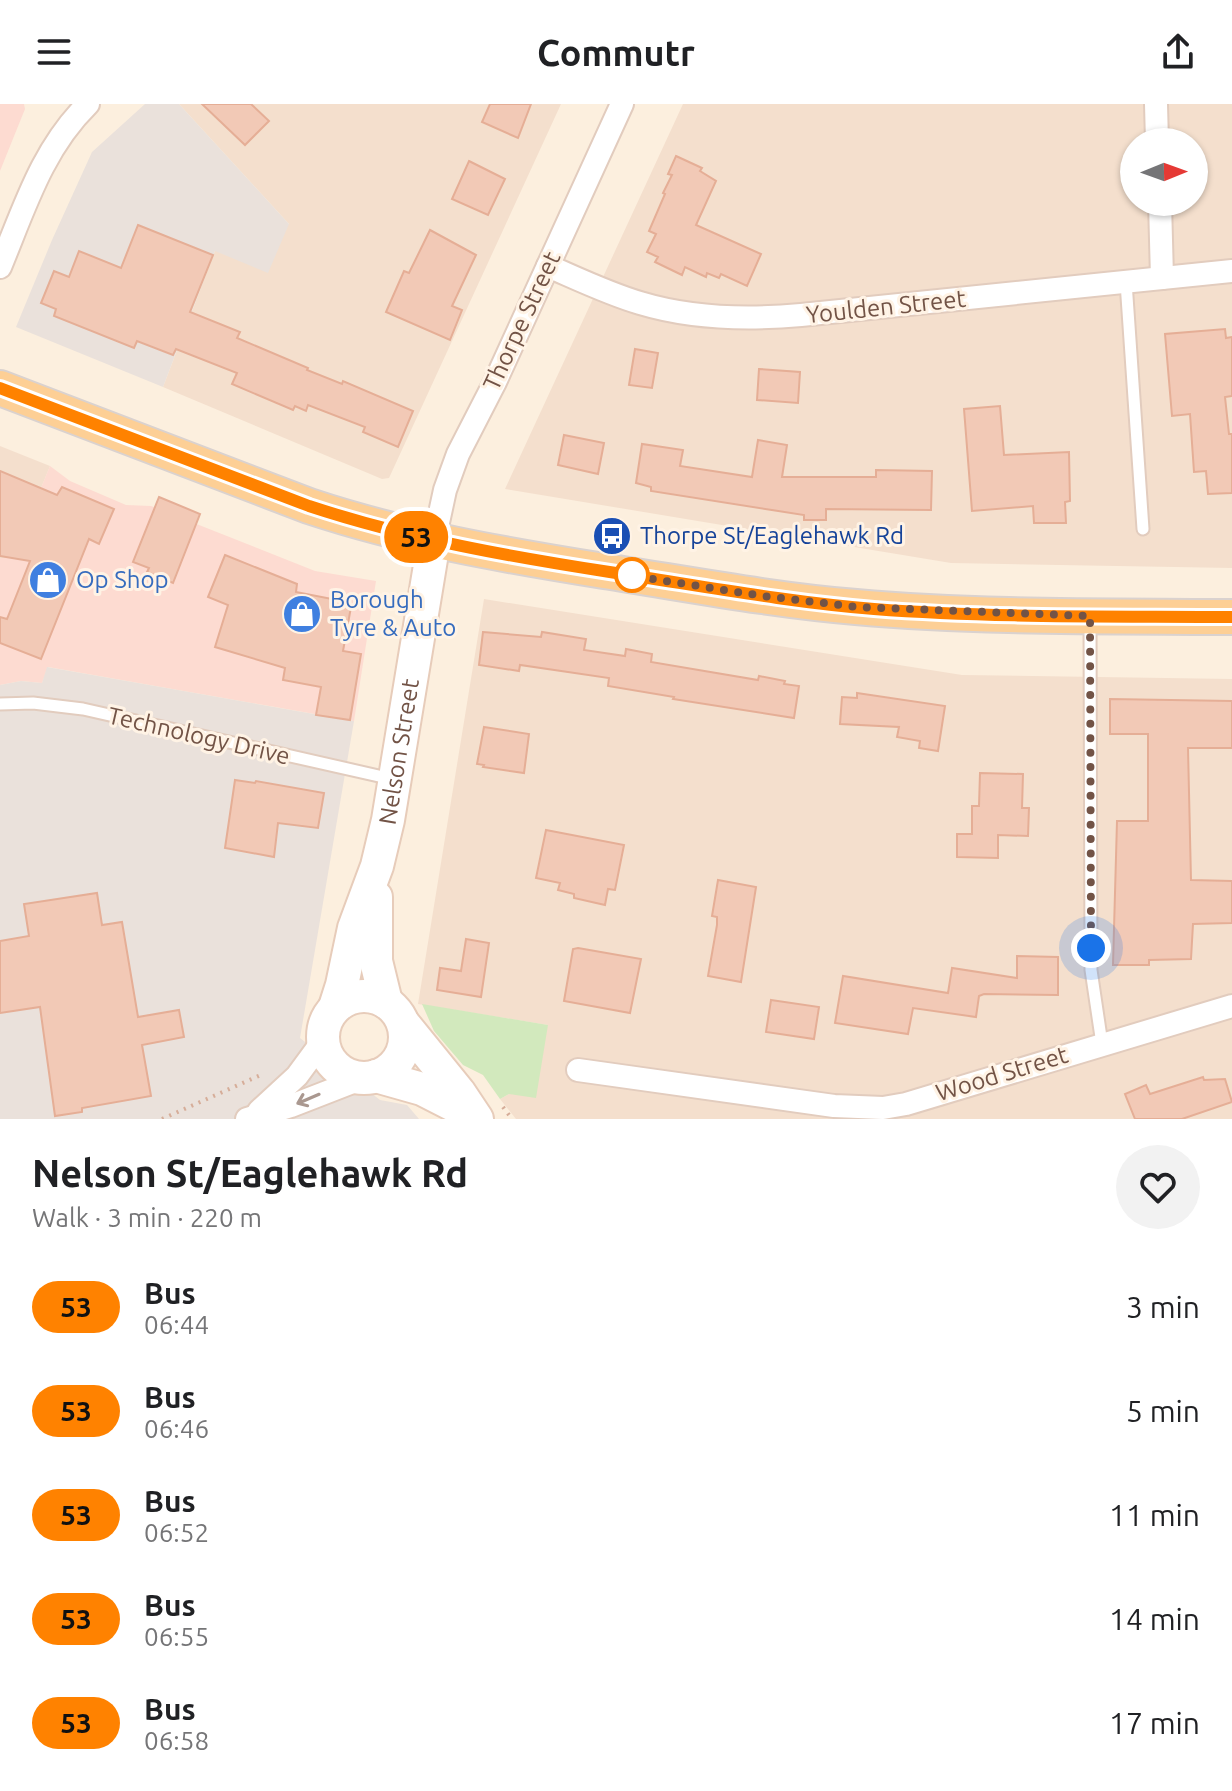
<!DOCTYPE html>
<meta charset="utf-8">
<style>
body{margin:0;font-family:Ubuntu,sans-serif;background:#f2f2f2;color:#202124;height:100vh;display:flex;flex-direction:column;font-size:30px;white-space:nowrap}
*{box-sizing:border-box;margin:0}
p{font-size:26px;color:#757577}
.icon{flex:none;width:44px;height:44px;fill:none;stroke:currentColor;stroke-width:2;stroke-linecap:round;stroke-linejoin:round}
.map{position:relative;height:1015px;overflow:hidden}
.details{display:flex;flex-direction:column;background:#fff;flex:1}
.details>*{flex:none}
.badge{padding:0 16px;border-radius:26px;font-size:28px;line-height:52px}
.needle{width:52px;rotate:89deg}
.buttons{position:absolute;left:1120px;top:24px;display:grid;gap:16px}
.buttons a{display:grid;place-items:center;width:88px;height:88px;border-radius:50%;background:#fff;box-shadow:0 2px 6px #0004;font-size:40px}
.you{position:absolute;width:40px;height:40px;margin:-20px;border:6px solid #fff;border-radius:50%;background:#1a73e8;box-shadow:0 0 0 12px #1a73e833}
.map>.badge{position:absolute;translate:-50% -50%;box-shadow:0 0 0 4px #fff}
.round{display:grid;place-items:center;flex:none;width:84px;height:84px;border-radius:42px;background:#f2f2f2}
.head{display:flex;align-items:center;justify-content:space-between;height:136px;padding:0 32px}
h1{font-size:38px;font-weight:700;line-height:60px}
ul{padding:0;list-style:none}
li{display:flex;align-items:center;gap:24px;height:104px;padding:0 32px}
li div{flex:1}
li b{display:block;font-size:30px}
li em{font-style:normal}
li .badge{min-width:88px;font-weight:700;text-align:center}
header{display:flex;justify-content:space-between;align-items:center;height:104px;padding:0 32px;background:#fff;font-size:36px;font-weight:700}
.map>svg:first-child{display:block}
.residential{fill:#f4dfcd;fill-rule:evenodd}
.commercial{fill:#fddbd1}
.industrial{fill:#eae1db}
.green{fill:#d2e9bd}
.building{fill:#f2c9b6;stroke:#e5ae96;stroke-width:2}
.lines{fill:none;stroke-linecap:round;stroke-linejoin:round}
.lane-casing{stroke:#e2ccbe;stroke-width:15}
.street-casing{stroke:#e2ccbe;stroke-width:26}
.secondary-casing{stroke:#e7ccba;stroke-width:36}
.primary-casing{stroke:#dad2cf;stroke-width:38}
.path{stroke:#d6ad99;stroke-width:4;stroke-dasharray:2 6;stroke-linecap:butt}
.lane{stroke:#fff;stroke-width:11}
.street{stroke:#fff;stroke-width:22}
.secondary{stroke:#fff;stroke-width:32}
.primary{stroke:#fdcf95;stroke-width:34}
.oneway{stroke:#aa9890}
.line-casing{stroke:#fff;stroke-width:18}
.line{stroke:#ff8200;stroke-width:12}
.walk{stroke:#725346;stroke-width:8;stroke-dasharray:0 14.4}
.stop-dot{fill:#fff;stroke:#ff8200;stroke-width:4}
.labels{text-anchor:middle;stroke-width:6;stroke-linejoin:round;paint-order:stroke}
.street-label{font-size:24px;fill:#725346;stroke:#fff3e5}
.transit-label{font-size:24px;fill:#164399;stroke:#fff3e5;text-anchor:start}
.shop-label{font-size:24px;fill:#366cbe;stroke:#fff3e5;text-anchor:start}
</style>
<header><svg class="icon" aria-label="menu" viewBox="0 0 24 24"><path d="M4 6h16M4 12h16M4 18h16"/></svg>Commutr<svg class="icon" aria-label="share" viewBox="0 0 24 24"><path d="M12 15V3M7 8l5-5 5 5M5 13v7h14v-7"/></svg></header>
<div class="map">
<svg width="1232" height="1015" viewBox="0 0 1232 1015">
<rect width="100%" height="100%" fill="#fcefde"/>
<!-- residential -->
<g class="residential">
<polygon points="179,0 561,0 389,374 382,375 163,283 215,147 289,120"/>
<path d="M683 0H1232V464L951 459 505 385ZM1134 38H1194V98H1134Z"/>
<polygon points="0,342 50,362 12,455 0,454"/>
<polygon points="484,495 962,571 1232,575 1232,1015 516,1015 500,995 509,990 548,921 418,900"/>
</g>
<!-- commercial -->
<g class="commercial">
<polygon points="0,0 24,0 25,5 0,67"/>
<polygon points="50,362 70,377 126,401 151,402 315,467 376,477 354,617 48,563 42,579 21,577 0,581 0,454 12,454"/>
</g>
<!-- industrial -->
<g class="industrial">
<polygon points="145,0 179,0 289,120 268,169 215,147 163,283 16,223 52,136 92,48"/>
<polygon points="47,563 354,617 300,934 380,996 407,1001 419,1015 0,1015 0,581 21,577 42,579"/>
</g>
<!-- green -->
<polygon class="green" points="422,900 548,921 536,994 509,990 500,995 483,971 463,961 434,927"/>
<!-- building -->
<g class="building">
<polygon points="202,0 251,0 269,17 245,41"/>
<polygon points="490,0 531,0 518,34 482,18"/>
<polygon points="676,52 702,64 700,67 716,77 696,121 761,150 747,182 721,170 719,174 707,169 706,173 685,163 682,171 655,158 658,153 647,148 656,130 649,127 665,90 663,89 672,71 668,70"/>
<polygon points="469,57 505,75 488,111 452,95"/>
<polygon points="138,121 213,151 190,208 240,228 237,234 308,264 307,266 342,280 343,277 413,307 398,343 363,328 365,323 308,301 306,307 295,302 293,306 232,280 237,269 176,245 173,251 137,237 134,244 54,212 56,205 41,199 54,167 69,173 79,147 121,164"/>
<polygon points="430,126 476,151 452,202 462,206 450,236 386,208 404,167 409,169"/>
<polygon points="1225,225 1226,234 1232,233 1232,292 1225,293 1229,330 1232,330 1232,389 1208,390 1206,367 1194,368 1190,310 1172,312 1165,230"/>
<polygon points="635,245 658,249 652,284 629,281"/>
<polygon points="759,265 800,268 798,299 757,296"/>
<polygon points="1000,302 1004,351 1069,348 1070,397 1065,398 1066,419 1034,419 1033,402 972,407 964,305"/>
<polygon points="564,331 604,339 598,370 558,361"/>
<polygon points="758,336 787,341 782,373 876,373 876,366 932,367 931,406 826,405 826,416 804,416 804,411 651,387 651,383 636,379 642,340 683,346 680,362 752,373"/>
<polygon points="0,367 57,391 62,383 114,405 99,440 89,435 41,555 0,539 0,513 7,515 30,457 0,452"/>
<polygon points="159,393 200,410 173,479 147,468 149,464 133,458"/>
<polygon points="225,451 297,480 296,488 332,495 331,499 351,503 343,547 361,550 350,616 316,611 321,583 283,576 285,564 215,543 228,501 208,493"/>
<polygon points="483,528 541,533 542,528 586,535 584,546 625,552 626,545 652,550 651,558 758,576 759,572 785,577 784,580 799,582 794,614 673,595 674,593 608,582 609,574 520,561 519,567 479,561"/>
<polygon points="857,589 945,602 938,647 919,644 920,637 897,633 899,623 840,620 842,593 857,594"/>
<polygon points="1110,595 1232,597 1232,644 1188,644 1191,776 1232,777 1232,819 1193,820 1191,855 1149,856 1149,861 1113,861 1117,717 1148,717 1148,630 1110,630"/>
<polygon points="484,623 529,630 524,669 483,663 484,661 477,660"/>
<polygon points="980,669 1023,670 1022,704 1029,704 1028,732 998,731 998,754 957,753 957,730 972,730 972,702 979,702"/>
<polygon points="235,676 255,679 256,677 324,689 318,724 278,719 274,753 225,744"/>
<polygon points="546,726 624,741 615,786 608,785 605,801 574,794 574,790 558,786 560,779 536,774"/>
<polygon points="718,776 756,783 741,878 708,872 717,821 717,813 712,812"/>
<polygon points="97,789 102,821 122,818 138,913 179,906 184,933 142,941 151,992 82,1004 82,1008 55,1012 40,903 0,909 0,837 29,832 24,800"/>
<polygon points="466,835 489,839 481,893 437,886 440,864 461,867"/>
<polygon points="578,844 641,855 630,909 564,897 573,845"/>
<polygon points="1017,852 1058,853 1058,891 984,890 979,892 976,913 913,904 908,930 835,919 843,872 948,889 952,864 1017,874"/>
<polygon points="771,896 819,903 814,935 766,928"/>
<polygon points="1203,973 1204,976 1225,975 1232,998 1182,1015 1135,1015 1125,990 1146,981 1150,990"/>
</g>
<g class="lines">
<!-- lane casing -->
<g class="lane-casing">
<g id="lane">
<polyline points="1126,178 1143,425"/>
<polyline points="1090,516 1091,866 1102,940"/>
<polyline points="0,600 33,599 83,605 392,675"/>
</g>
</g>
<!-- street casing -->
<g class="street-casing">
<g id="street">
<polyline points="1156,0 1157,38"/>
<polyline points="1160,98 1162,174"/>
<path d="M548 162C578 175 609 190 640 199 693 215 747 216 801 211L1232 167"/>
<path d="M0 163C24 105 42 45 88 0"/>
<polyline points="434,437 445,386 458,350 495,278 622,0"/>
<polyline points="578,966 834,1002 883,1004 906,1000 1232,902"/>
<polyline points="259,1007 297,972 322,938"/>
<polyline points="247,1015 291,1002 363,974"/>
</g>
</g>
<!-- secondary casing -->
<g class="secondary-casing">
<g id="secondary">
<polyline points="376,793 376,857 386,898"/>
<circle cx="364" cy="933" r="41"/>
<path id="s1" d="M335 903 342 881 354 824 377 762 388 716 434 437"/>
<polyline points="403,919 459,988 477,1015"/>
<polyline points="376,972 422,985 469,1009"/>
</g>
</g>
<!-- primary casing -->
<g class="primary-casing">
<path id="primary" d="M0 284 309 402C405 434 504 451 604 467 688 480 772 496 856 503 981 514 1107 512 1232 513"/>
</g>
<!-- path -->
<g class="path">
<polyline points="503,1003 512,1015"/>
<polyline points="162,1015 263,970"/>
</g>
<!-- lane -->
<use href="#lane" class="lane"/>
<!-- street -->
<use href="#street" class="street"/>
<!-- secondary -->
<use href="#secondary" class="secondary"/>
<!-- primary -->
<use href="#primary" class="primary"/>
</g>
<!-- one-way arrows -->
<defs><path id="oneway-shaft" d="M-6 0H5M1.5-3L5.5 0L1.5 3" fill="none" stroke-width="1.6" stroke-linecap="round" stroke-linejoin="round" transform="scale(2)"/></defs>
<use class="oneway" href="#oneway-shaft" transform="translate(308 995) rotate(157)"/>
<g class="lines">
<!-- line casing -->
<g class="line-casing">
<path id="line" d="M0 284 309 402C409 435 512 453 616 469 702 482 788 498 874 505 993 514 1113 512 1232 513"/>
</g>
<!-- line -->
<use href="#line" class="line"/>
<!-- walk -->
<polyline class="walk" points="632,471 621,470 763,492 857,503 1090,512 1091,844"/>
</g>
<!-- icons -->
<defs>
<g id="bus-disc" transform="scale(2)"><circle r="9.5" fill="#1a4fb4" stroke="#fff3e5"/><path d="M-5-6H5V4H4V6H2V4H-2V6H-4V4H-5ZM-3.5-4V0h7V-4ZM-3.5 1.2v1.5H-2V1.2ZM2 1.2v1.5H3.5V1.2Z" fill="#fff"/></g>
<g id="shop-disc" transform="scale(2)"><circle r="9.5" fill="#3f7fe0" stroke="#fff3e5"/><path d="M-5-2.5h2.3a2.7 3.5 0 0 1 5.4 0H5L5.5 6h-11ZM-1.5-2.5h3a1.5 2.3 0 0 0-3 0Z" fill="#fff"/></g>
</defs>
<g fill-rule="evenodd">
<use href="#bus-disc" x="612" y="432"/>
<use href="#shop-disc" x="48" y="476"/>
<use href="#shop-disc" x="302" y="510"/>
</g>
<!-- markers -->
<circle class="stop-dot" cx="632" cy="471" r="16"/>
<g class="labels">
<!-- street labels -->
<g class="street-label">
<text transform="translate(886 203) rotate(-6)" y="8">Youlden Street</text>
<text transform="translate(522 217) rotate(-65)" y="8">Thorpe Street</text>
<text transform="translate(199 632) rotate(13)" y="8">Technology Drive</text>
<text dy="8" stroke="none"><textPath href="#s1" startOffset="264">Nelson Street</textPath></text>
<text transform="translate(1002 970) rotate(-17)" y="8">Wood Street</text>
</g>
<!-- transit labels -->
<g class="transit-label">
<text x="640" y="440">Thorpe St/Eaglehawk Rd</text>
</g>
<!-- shop labels -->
<g class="shop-label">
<text x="76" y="484">Op Shop</text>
<text x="330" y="504">Borough<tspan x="330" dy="28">Tyre &amp; Auto</tspan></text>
</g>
</g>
</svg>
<div class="buttons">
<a><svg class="needle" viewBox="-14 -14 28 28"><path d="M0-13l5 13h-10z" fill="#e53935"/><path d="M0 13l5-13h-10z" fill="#757577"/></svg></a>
</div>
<div class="you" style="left:1091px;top:844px"></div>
<b class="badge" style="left:416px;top:433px;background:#ff8200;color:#111">53</b>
</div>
<section class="details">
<div class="head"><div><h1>Nelson St/Eaglehawk Rd</h1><p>Walk · 3 min · 220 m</p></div><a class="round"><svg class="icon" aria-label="heart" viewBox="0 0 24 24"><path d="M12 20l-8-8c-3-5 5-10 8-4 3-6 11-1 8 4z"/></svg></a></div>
<ul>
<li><span class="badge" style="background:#ff8200;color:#111">53</span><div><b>Bus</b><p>06:44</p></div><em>3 min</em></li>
<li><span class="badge" style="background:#ff8200;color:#111">53</span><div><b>Bus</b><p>06:46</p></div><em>5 min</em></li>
<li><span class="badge" style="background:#ff8200;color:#111">53</span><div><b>Bus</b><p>06:52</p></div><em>11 min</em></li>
<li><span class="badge" style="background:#ff8200;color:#111">53</span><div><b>Bus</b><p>06:55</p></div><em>14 min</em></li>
<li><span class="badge" style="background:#ff8200;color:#111">53</span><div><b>Bus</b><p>06:58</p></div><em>17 min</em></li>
</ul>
</section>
